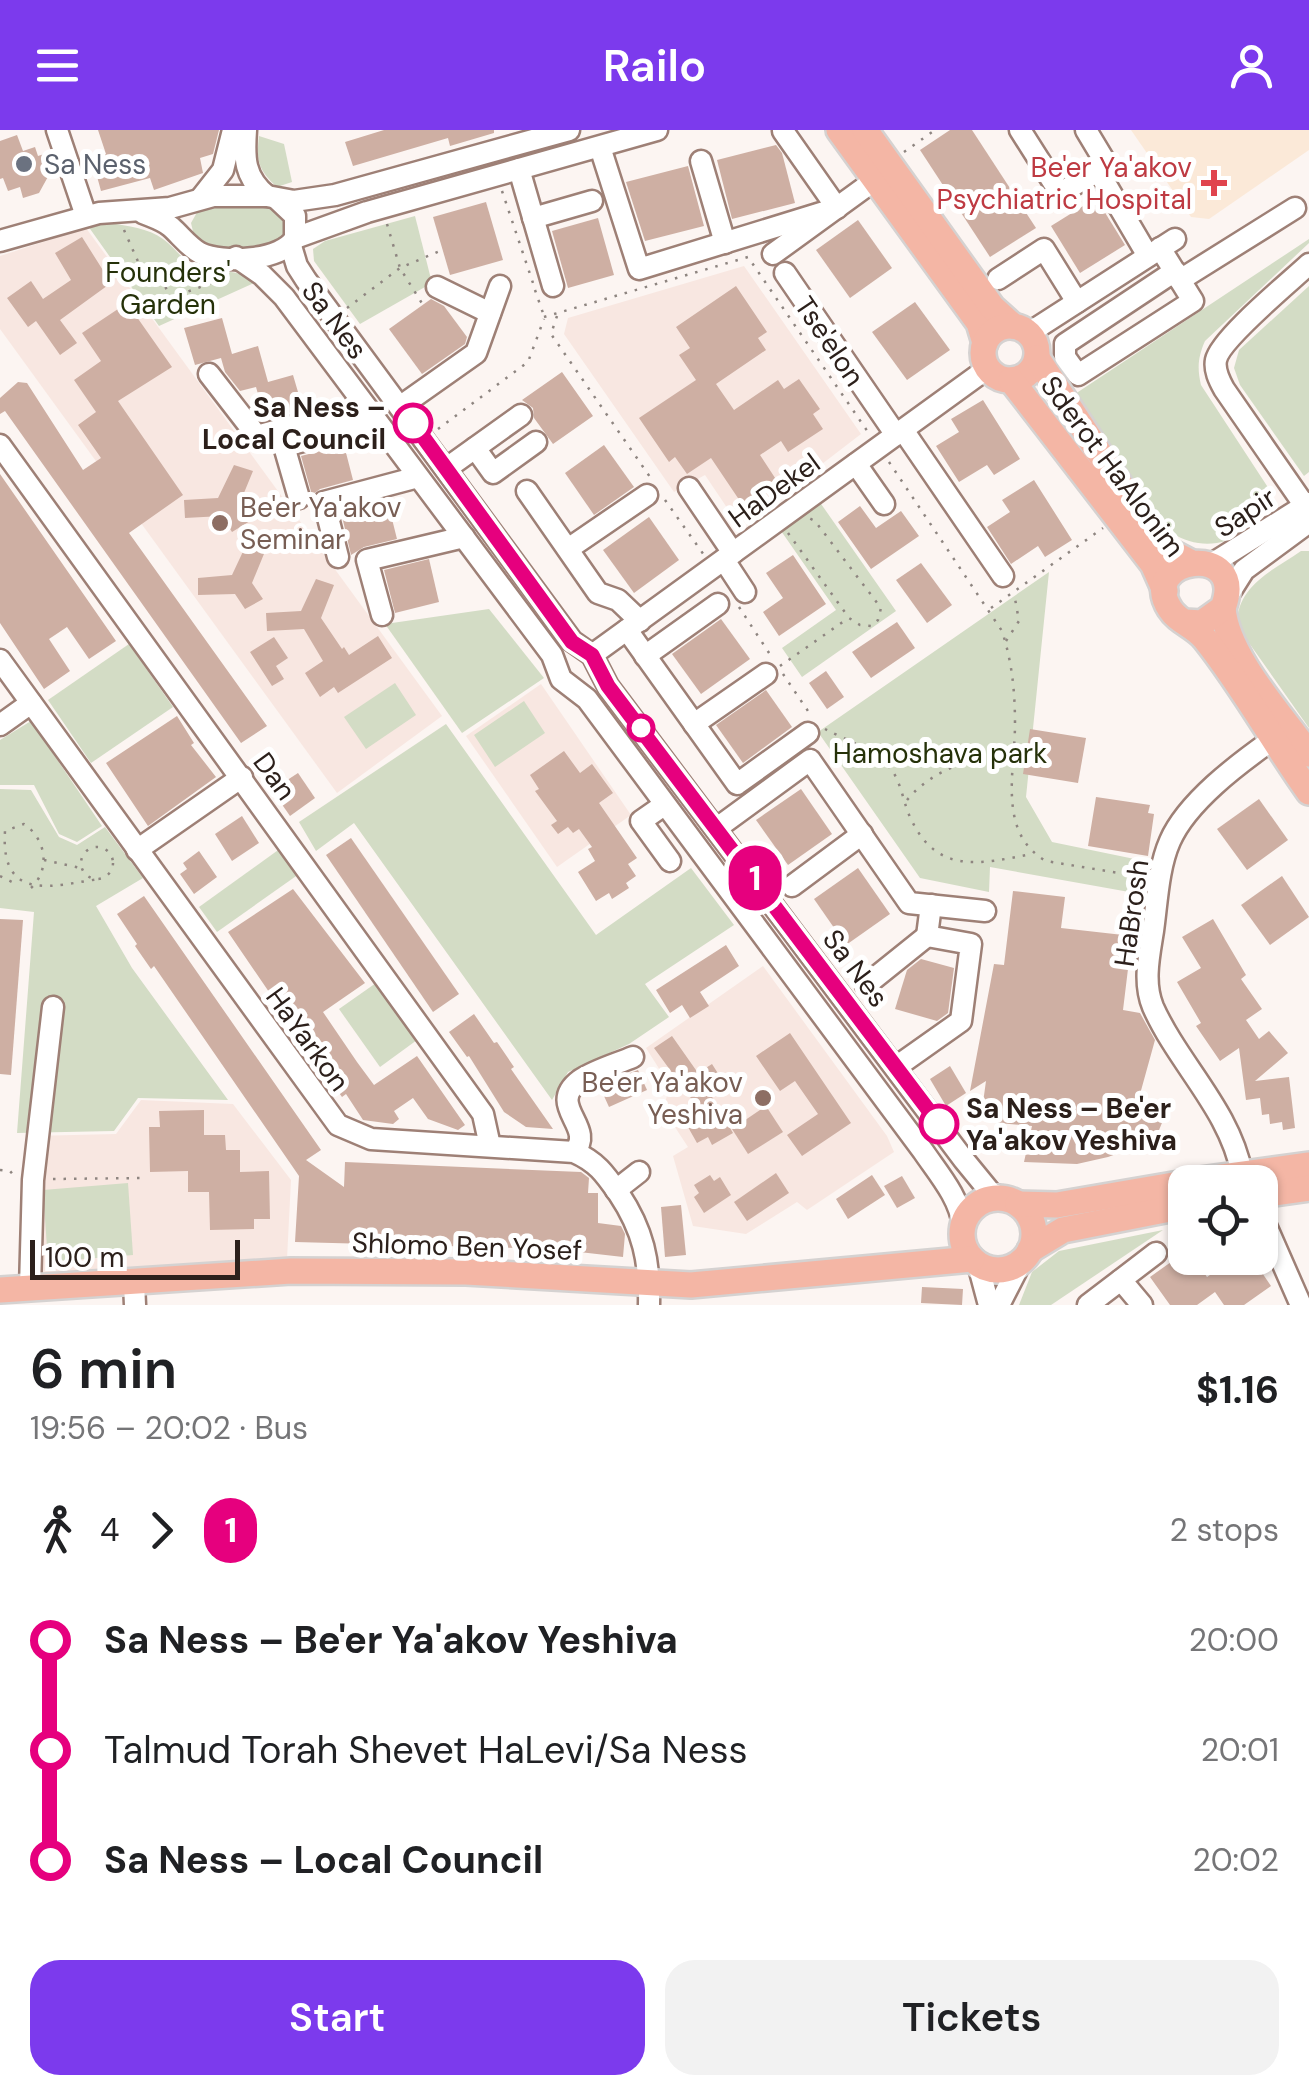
<!DOCTYPE html>
<meta charset="utf-8">
<style>
body{margin:0;font-family:"DM Sans",sans-serif;background:#f2f2f2;color:#202124;height:100vh;display:flex;flex-direction:column;font-size:38px;white-space:nowrap}
*{box-sizing:border-box;margin:0}
p{font-size:32px;color:#757577}
.icon{flex:none;width:55px;height:55px;fill:none;stroke:currentColor;stroke-width:2;stroke-linecap:round;stroke-linejoin:round}
.map{position:relative;height:1175px;overflow:hidden}
.drawer{display:flex;flex-direction:column;background:#fff;flex:1}
.drawer>*{flex:none}
.badge{padding:0 20px;border-radius:32px;font-size:35px;line-height:65px}
.controls{position:absolute;left:1168px;top:1035px;display:grid;gap:20px}
.controls a{display:grid;place-items:center;width:110px;height:110px;border-radius:20px;background:#fff;box-shadow:0 2px 8px #0004;font-size:50px}
.scale{position:absolute;left:30px;bottom:25px;width:210px;box-sizing:border-box;padding-left:10px;border:5px solid #2c201b;border-top:0;font-size:28px;line-height:35px;white-space:nowrap;color:#2c201b;-webkit-text-stroke:8px #fff;paint-order:stroke}
.map>.badge{position:absolute;translate:-50% -50%;box-shadow:0 0 0 5px #fff}
.legs{display:flex;align-items:center;gap:15px;height:110px;padding:0 30px;font-size:32px}
.legs p{margin-inline-start:auto}
.overview{display:flex;align-items:center;justify-content:space-between;height:170px;padding:0 30px}
h1{font-size:55px;font-weight:600;line-height:75px}
.button{display:flex;gap:20px;margin-top:auto;padding:20px 30px}
.button a{flex:1;height:115px;border-radius:30px;background:#7c3aed;color:#fff;font-size:40px;font-weight:600;line-height:115px;text-align:center}
.button a+a{background:#f2f2f2;color:#202124}
ul{padding:0 30px;list-style:none}
li{display:flex;align-items:center;gap:35px;height:110px;font-size:38px}
li i{display:grid;place-items:center;width:15px;height:100%;margin:0 12px;background:currentColor}
li i::after{content:'';width:25px;height:25px;margin:-12px;border:8px solid;border-radius:50%;background:#fff}
li p{margin-inline-start:auto}
li:first-child i{background:linear-gradient(#0000 50%,currentColor 0)}
li:last-child i{background:linear-gradient(currentColor 50%,#0000 0)}
header{display:flex;justify-content:space-between;align-items:center;height:130px;padding:0 30px;background:#7c3aed;color:#fff;font-size:45px;font-weight:600}
.map>svg:first-child{display:block}
.built{fill:#f8e7e1}
.medical{fill:#fbe9d8}
.green{fill:#d3dcc5}
.building{fill:#ceafa3}
.lines{fill:none;stroke-linecap:round;stroke-linejoin:round}
.minor-casing{stroke:#9e8076;stroke-width:25}
.major-casing{stroke:#d5d2d1;stroke-width:30}
.path{stroke:#8e8580;stroke-width:2.5;stroke-dasharray:2.5 8;stroke-linecap:butt}
.minor{stroke:#fff;stroke-width:20}
.major{stroke:#f4b6a5;stroke-width:25}
.line-1-casing{stroke:#fff;stroke-width:22}
.line-1{stroke:#e6007e;stroke-width:15}
.worship-dot{fill:#6b7280;stroke:#fff;stroke-width:4}
.health-dot{fill:#e0444e;stroke:#fff;stroke-width:4}
.stop-1-dot{fill:#fff;stroke:#e6007e;stroke-width:5}
.education-dot{fill:#8d6e63;stroke:#fff;stroke-width:4}
.labels{text-anchor:middle;stroke-width:10;stroke-linejoin:round;paint-order:stroke}
.worship-label{font-size:28px;fill:#5b616d;stroke:#fff;text-anchor:start}
.health-label{font-size:28px;fill:#be3a42;stroke:#fff;text-anchor:end}
.park-label{font-size:28px;fill:#253109;stroke:#fff}
.street-label{font-size:28px;fill:#2c201b;stroke:#fff}
.stop-label{font-size:28px;font-weight:bold;fill:#2c201b;stroke:#fff;text-anchor:end}
.education-label{font-size:28px;fill:#785e54;stroke:#fff;text-anchor:start}
</style>
<header><svg class="icon" aria-label="menu" viewBox="0 0 24 24"><path d="M4 6h16M4 12h16M4 18h16"/></svg>Railo<svg class="icon" aria-label="person" viewBox="0 0 24 24"><circle cx="12" cy="8" r="4"/><path d="M4 21q1-7 8-7t8 7"/></svg></header>
<div class="map">
<svg width="1309" height="1175" viewBox="0 0 1309 1175">
<rect width="100%" height="100%" fill="#fcf5f2"/>
<!-- built -->
<g class="built">
<polygon points="86,98 442,586 337,663 0,199 0,126"/>
<polygon points="744,136 861,304 740,397 705,345 674,362 564,204 568,188"/>
<polygon points="541,554 631,685 557,737 466,606"/>
<polygon points="763,836 887,1006 894,1022 807,1080 797,1072 746,1104 693,1096 673,1026 688,1017 663,979 670,956 646,918"/>
<polygon points="141,970 233,974 291,1050 287,1129 42,1143 31,1006 116,1004"/>
</g>
<!-- medical -->
<polygon class="medical" points="1131,0 1309,0 1309,20 1209,89 1191,87"/>
<!-- green -->
<g class="green">
<path d="M259 6 284 14 292 52 277 57C258 40 256 30 259 6Z"/>
<polygon points="268,73 285,83 290,106 270,120 210,119 195,110 191,93 200,77"/>
<polygon points="415,86 432,153 360,194 314,131 313,119 325,111"/>
<path d="M109 93C128 96 148 98 163 109 177 119 184 134 201 138 222 144 238 137 254 153L159 196 88 96Z"/>
<path d="M1309 109V113L1205 211C1198 227 1197 238 1201 255L1269 359C1272 380 1262 391 1245 402 1222 417 1195 418 1172 403 1143 383 1094 298 1072 266Z"/>
<polygon points="1309,156 1309,342 1304,346 1240,255 1234,238 1239,220"/>
<polygon points="819,371 896,481 802,547 782,518 836,480 779,398"/>
<path d="M1301 421H1309V598L1237 496C1236 456 1272 441 1301 421Z"/>
<polygon points="1049,442 1026,667 1052,712 1154,733 1146,765 990,737 989,762 920,748 818,602"/>
<polygon points="489,479 544,548 462,603 385,494"/>
<polygon points="129,514 173,577 91,633 48,570"/>
<polygon points="395,553 416,585 366,619 344,587"/>
<polygon points="524,571 545,603 495,637 474,605"/>
<polygon points="31,591 102,696 77,712 59,704 34,655 0,655 0,610"/>
<polygon points="446,594 596,805 691,738 734,795 645,854 669,887 629,914 568,942 552,970 354,693 316,721 299,692"/>
<polygon points="0,659 31,660 59,707 77,715 105,697 143,748 96,776 132,838 228,970 138,968 114,1001 17,1003 34,782 0,778"/>
<polygon points="281,718 299,744 217,802 199,777"/>
<polygon points="376,853 417,910 380,937 339,879"/>
<polygon points="128,1053 133,1125 48,1132 43,1060"/>
<polygon points="1163,1100 1051,1175 1019,1175 1032,1142 1059,1121"/>
</g>
<!-- building -->
<g class="building">
<polygon points="98,0 219,0 213,24 200,28 203,43 154,60 150,48 101,61 92,28 106,24"/>
<polygon points="384,0 494,0 494,3 450,16 448,8 353,36 345,12"/>
<polygon points="950,0 972,0 1036,98 990,127 920,20"/>
<polygon points="17,5 23,21 35,17 38,26 44,24 50,43 39,63 23,68 20,57 8,61 3,48 0,49 0,11"/>
<polygon points="776,15 782,23 795,73 732,89 717,30"/>
<polygon points="688,36 704,96 645,111 626,52"/>
<polygon points="1096,68 1125,115 1080,143 1051,96"/>
<polygon points="486,72 503,130 450,145 433,87"/>
<polygon points="598,88 614,145 568,158 552,101"/>
<polygon points="858,90 892,138 850,168 816,120"/>
<polygon points="82,107 111,153 60,190 77,213 60,225 36,191 28,197 7,168 31,151 43,169 71,150 55,123"/>
<polygon points="736,156 767,202 758,208 766,220 716,254 734,280 778,250 784,259 799,249 820,279 813,284 823,299 788,322 781,311 760,325 779,354 744,377 711,328 687,344 675,327 669,332 639,288 696,250 679,225 690,218 676,197"/>
<polygon points="431,169 444,176 467,207 465,214 422,244 389,199"/>
<polygon points="915,172 950,220 907,250 872,202"/>
<polygon points="127,173 172,237 118,271 183,365 129,403 267,596 241,613 5,281 0,284 0,268 18,252 27,253 83,340 101,328 78,295 96,282 74,250 101,231 82,203"/>
<polygon points="222,188 232,224 258,216 268,252 293,245 303,279 265,289 256,257 240,261 225,242 221,228 195,235 184,198"/>
<polygon points="562,242 593,286 553,314 534,288 533,278 522,270"/>
<polygon points="983,270 1020,329 994,345 987,335 959,352 936,316 959,302 951,289"/>
<polygon points="344,315 353,350 320,359 312,365 301,326"/>
<polygon points="604,315 634,357 594,385 565,343"/>
<polygon points="234,335 253,341 239,375 250,391 232,402 222,386 185,388 184,370 218,368"/>
<polygon points="0,344 116,511 89,529 67,497 49,509 70,541 44,559 0,493"/>
<polygon points="1034,350 1072,410 1045,427 1038,416 1011,434 987,397 1010,382 1002,370"/>
<polygon points="387,369 397,409 364,417 351,425 341,382"/>
<polygon points="860,376 876,398 901,381 919,406 871,439 838,392"/>
<polygon points="649,387 679,430 634,463 603,420"/>
<polygon points="247,413 266,419 252,453 263,469 245,479 235,464 198,465 198,448 232,445"/>
<polygon points="793,425 826,474 779,506 763,482 783,468 766,443"/>
<polygon points="429,429 439,472 395,483 384,440"/>
<polygon points="921,433 952,475 927,493 896,450"/>
<polygon points="316,449 334,455 321,488 342,519 344,517 349,525 378,506 392,528 338,563 334,557 320,567 305,543 323,531 304,499 267,501 266,483 301,481"/>
<polygon points="721,489 750,529 701,564 672,524"/>
<polygon points="897,492 915,518 871,548 852,522"/>
<polygon points="274,507 288,528 276,536 284,549 272,556 250,522"/>
<polygon points="826,541 844,567 827,579 809,553"/>
<polygon points="766,560 792,597 743,633 716,595"/>
<polygon points="177,586 194,613 191,615 216,647 148,696 106,633"/>
<polygon points="1030,599 1086,608 1078,653 1023,644"/>
<polygon points="564,621 580,643 592,634 613,663 599,673 637,728 628,734 636,746 626,753 629,758 612,769 609,763 596,771 578,742 595,731 588,719 592,717 579,699 573,703 568,697 558,704 551,695 557,691 535,661 539,659 530,645"/>
<polygon points="298,643 315,668 290,686 272,660"/>
<polygon points="801,659 832,704 788,735 756,690"/>
<polygon points="1096,667 1150,675 1148,683 1154,684 1148,726 1088,716"/>
<polygon points="1259,669 1288,710 1247,740 1217,699"/>
<polygon points="242,686 259,713 232,731 215,704"/>
<polygon points="351,708 459,864 433,882 326,725"/>
<polygon points="199,721 217,747 194,764 180,744 187,739 183,733"/>
<polygon points="858,738 890,784 846,815 814,769"/>
<polygon points="1282,746 1309,787 1270,815 1241,775"/>
<polygon points="293,759 365,853 323,882 357,932 374,955 417,926 465,995 458,1000 428,989 413,968 394,981 399,989 393,994 363,990 346,964 342,967 321,938 228,802"/>
<polygon points="1013,761 1065,767 1061,798 1132,806 1123,880 1140,883 1155,910 1137,975 1168,978 1155,1010 1108,1027 1077,1034 1024,1032 1032,996 998,993 1000,982 982,980 986,951 970,961 994,834 1004,835"/>
<polygon points="144,766 321,1020 306,1030 344,1057 345,1032 581,1042 589,1048 588,1063 598,1063 598,1093 621,1096 625,1104 623,1127 553,1119 295,1112 299,1046 154,836 151,839 135,816 137,814 117,784"/>
<polygon points="0,789 23,790 11,945 0,944"/>
<polygon points="1213,789 1246,845 1241,849 1262,879 1246,890 1259,909 1269,901 1288,923 1255,951 1289,947 1295,998 1283,1000 1282,992 1270,994 1269,984 1262,985 1260,968 1246,970 1239,918 1220,931 1196,896 1201,893 1177,852 1201,838 1182,807"/>
<polygon points="726,815 739,836 700,862 709,876 690,888 682,875 670,883 656,860"/>
<polygon points="921,829 954,838 948,883 937,891 895,879 907,840"/>
<polygon points="474,884 494,913 497,912 514,937 511,939 553,999 526,997 504,982 469,926 467,927 449,902"/>
<polygon points="790,903 851,993 802,1026 787,1005 818,984 795,951 780,961 756,926"/>
<polygon points="672,906 698,943 712,934 726,956 711,965 733,1003 712,1015 708,1007 697,1013 680,983 695,975 678,947 676,948 654,918"/>
<polygon points="950,936 966,963 946,976 930,949"/>
<polygon points="638,940 647,960 609,977 599,955"/>
<polygon points="766,976 783,1002 748,1024 732,999"/>
<polygon points="204,980 204,1005 225,1005 226,1020 240,1020 240,1042 269,1041 270,1089 254,1089 254,1099 210,1100 209,1062 188,1062 188,1041 150,1042 149,997 160,997 159,981"/>
<polygon points="776,1043 789,1063 747,1091 734,1072"/>
<polygon points="710,1045 714,1051 720,1047 731,1065 704,1083 694,1067 699,1063 694,1055"/>
<polygon points="872,1045 885,1065 848,1089 836,1069"/>
<polygon points="902,1046 915,1068 897,1078 884,1056"/>
<polygon points="681,1075 686,1125 665,1127 661,1077"/>
<polygon points="1185,1122 1185,1128 1194,1128 1207,1147 1235,1128 1252,1128 1271,1156 1244,1175 1224,1175 1215,1162 1197,1175 1170,1175 1150,1147"/>
<polygon points="922,1157 963,1159 962,1175 921,1173"/>
</g>
<g class="lines">
<!-- minor casing -->
<g class="minor-casing">
<g id="minor">
<polyline points="57,0 86,86"/>
<path d="M246 0C244 28 244 47 267 66"/>
<polyline points="1020,0 1060,63 1098,41 1148,126"/>
<polyline points="1086,0 1107,35 1098,41"/>
<polyline points="600,17 639,139 837,78 783,1"/>
<polyline points="701,31 725,113"/>
<polyline points="519,39 553,156"/>
<polyline points="201,68 223,40 233,0"/>
<path d="M143 83C152 87 163 90 171 97 181 106 189 117 200 123 222 134 283 131 295 108V86L277 69"/>
<polyline points="533,88 592,71"/>
<polyline points="295,108 367,82 657,0"/>
<polyline points="0,111 99,83 170,78 213,66 267,66 294,71 335,65 569,0"/>
<polyline points="291,116 297,136 306,150 572,511 592,525 608,556 964,1030 991,1063 1003,1068"/>
<polyline points="1160,118 1193,171 1078,245 1065,227 1065,214 1175,141"/>
<polyline points="773,124 875,50"/>
<path d="M236 127 262 145 284 167 552 525 561 549 587 569 923 1021C938 1043 960 1068 963 1096"/>
<polyline points="785,143 896,305"/>
<polyline points="998,149 1044,119 1077,172"/>
<polyline points="1180,150 1295,78"/>
<polyline points="437,157 490,183"/>
<polyline points="1029,203 1175,109"/>
<polyline points="209,244 257,306 365,276"/>
<polyline points="401,276 476,223 500,156"/>
<polyline points="903,300 1003,446"/>
<polyline points="0,315 483,984 490,1016"/>
<polyline points="475,318 493,343 536,312"/>
<polyline points="856,334 884,374"/>
<polyline points="447,338 521,285"/>
<polyline points="689,358 733,423"/>
<polyline points="527,361 598,463 618,470 640,491"/>
<polyline points="299,368 284,316 377,292"/>
<path d="M1305 376 1224 259C1219 250 1214 240 1216 230 1220 209 1291 151 1309 134"/>
<polyline points="568,419 647,365"/>
<polyline points="338,427 324,372 418,347"/>
<polyline points="724,430 745,462"/>
<polyline points="1210,435 1309,373"/>
<polyline points="1227,467 1244,440 1309,392"/>
<polyline points="382,485 367,430 464,407"/>
<polyline points="627,500 737,654 808,603"/>
<polyline points="592,525 988,238"/>
<polyline points="645,526 718,474"/>
<path d="M0 530 338 995 371 1009 574 1022C597 1032 605 1044 619 1064 643 1100 650 1131 649 1175"/>
<polyline points="694,594 766,544"/>
<polyline points="0,595 31,573"/>
<polyline points="664,675 641,691 670,731"/>
<polyline points="717,698 810,630 909,773 985,781"/>
<polyline points="137,720 242,647"/>
<polyline points="792,756 862,704"/>
<polyline points="866,855 927,806"/>
<polyline points="896,937 961,891 971,814 927,806 931,775"/>
<path d="M574 1022C597 997 545 976 580 950 595 940 616 934 633 927"/>
<path d="M1242 1044C1230 980 1179 935 1153 877 1143 853 1149 826 1153 801 1157 773 1158 738 1170 711 1187 672 1238 634 1272 610"/>
<polyline points="616,1060 639,1042"/>
<polyline points="1260,1093 1264,1091 1300,1173"/>
<polyline points="978,1134 989,1175"/>
<polyline points="1121,1150 1142,1175"/>
<polyline points="134,1153 135,1175"/>
<polyline points="30,1158 33,1050 53,877"/>
<polyline points="999,1175 1021,1132"/>
<polyline points="1088,1175 1156,1123"/>
</g>
</g>
<!-- major casing -->
<g class="major-casing">
<g id="major">
<polyline points="839,0 979,193 985,213"/>
<polyline points="865,0 992,177 1013,196"/>
<circle cx="1010" cy="223" r="27"/>
<polyline points="1037,228 1149,399 1169,421 1190,432"/>
<polyline points="1011,250 1153,434 1165,461"/>
<path d="M1223 478C1227 527 1281 584 1309 624"/>
<path d="M1185 492 1202 493 1223 478C1249 410 1136 427 1170 479 1178 492 1195 496 1205 509 1242 555 1274 613 1309 662"/>
<polyline points="1185,1052 1309,1035"/>
<polyline points="1260,1065 1309,1058"/>
<circle cx="998" cy="1104" r="36"/>
<polyline points="1018,1074 1057,1075 1185,1053"/>
<polyline points="1030,1120 1063,1100 1185,1076"/>
<polyline points="0,1160 291,1141 466,1142 691,1155 972,1129"/>
</g>
</g>
<!-- path -->
<g class="path">
<polyline points="904,22 935,0"/>
<polyline points="502,61 533,153"/>
<polyline points="387,94 400,138 423,175"/>
<polyline points="124,100 144,145 158,139 170,168 228,147"/>
<polyline points="535,160 544,186"/>
<polyline points="347,178 400,138 442,120"/>
<polyline points="557,186 551,204 650,347"/>
<polyline points="544,187 748,127 870,305"/>
<polyline points="438,299 528,232 544,189"/>
<path d="M889 332 1002 501C1012 532 1015 561 1015 594 1015 641 997 703 1046 731L1143 747"/>
<polyline points="665,370 704,425"/>
<polyline points="788,403 849,488 860,495 872,496 878,490 881,478 815,391 809,388"/>
<polyline points="739,477 773,529"/>
<polyline points="991,478 1103,398"/>
<polyline points="1006,511 1019,491 1014,463"/>
<polyline points="780,536 847,489"/>
<polyline points="783,544 812,587"/>
<path d="M825 599C846 610 876 620 891 639 902 654 903 673 911 689 937 745 981 734 1031 724"/>
<path d="M907 670C934 638 971 629 1010 623"/>
<circle cx="97" cy="733" r="16"/>
<polyline points="44,730 81,738"/>
<polyline points="0,746 12,752"/>
<path d="M31 758C51 739 46 709 24 694L5 701C0 776 58 754 100 749"/>
<polyline points="0,1040 10,1041 16,1048"/>
<polyline points="53,1049 141,1048"/>
</g>
<!-- minor -->
<use href="#minor" class="minor"/>
<!-- major -->
<use href="#major" class="major"/>
</g>
<g class="lines">
<!-- line-1 casing -->
<g class="line-1-casing">
<polyline id="line-1" points="413,293 572,512 592,525 608,556 939,994"/>
</g>
<!-- line-1 -->
<use href="#line-1" class="line-1"/>
</g>
<!-- markers -->
<circle class="worship-dot" cx="24" cy="34" r="10"/>
<path class="health-dot" d="M1209 38h10v10h10v10h-10v10h-10v-10h-10v-10h10z"/>
<g class="stop-1-dot">
<circle cx="413" cy="293" r="18"/>
<circle cx="641" cy="598" r="12"/>
<circle cx="939" cy="994" r="18"/>
</g>
<g class="education-dot">
<circle cx="220" cy="393" r="10"/>
<circle cx="763" cy="968" r="10"/>
</g>
<g class="labels">
<!-- worship labels -->
<g class="worship-label">
<text x="44" y="44">Sa Ness</text>
</g>
<!-- health labels -->
<g class="health-label">
<text x="1192" y="47">Be'er Ya'akov<tspan x="1192" dy="32">Psychiatric Hospital</tspan></text>
</g>
<!-- park labels -->
<g class="park-label">
<text x="168" y="152">Founders'<tspan x="168" dy="32">Garden</tspan></text>
<text x="940" y="633">Hamoshava park</text>
</g>
<!-- street labels -->
<g class="street-label">
<text transform="translate(335 190) rotate(53)" y="10">Sa Nes</text>
<text transform="translate(830 211) rotate(56)" y="10">Tse'elon</text>
<text transform="translate(1113 336) rotate(53)" y="10">Sderot HaAlonim</text>
<text transform="translate(774 360) rotate(-36)" y="10">HaDekel</text>
<text transform="translate(1245 382) rotate(-33)" y="10">Sapir</text>
<text transform="translate(275 646) rotate(54)" y="10">Dan</text>
<text transform="translate(1131 783) rotate(-82)" y="10">HaBrosh</text>
<text transform="translate(856 838) rotate(53)" y="10">Sa Nes</text>
<text transform="translate(308 909) rotate(54)" y="10">HaYarkon</text>
<text transform="translate(467 1116) rotate(2)" y="10">Shlomo Ben Yosef</text>
</g>
<!-- stop labels -->
<g class="stop-label">
<text x="386" y="287">Sa Ness –<tspan x="386" dy="32">Local Council</tspan></text>
<text x="966" y="988" text-anchor="start">Sa Ness – Be'er<tspan x="966" dy="32">Ya'akov Yeshiva</tspan></text>
</g>
<!-- education labels -->
<g class="education-label">
<text x="240" y="387">Be'er Ya'akov<tspan x="240" dy="32">Seminar</tspan></text>
<text x="743" y="962" text-anchor="end">Be'er Ya'akov<tspan x="743" dy="32">Yeshiva</tspan></text>
</g>
</g>
</svg>
<div class="controls">
<a><svg class="icon" aria-label="locate" viewBox="0 0 24 24"><circle cx="12" cy="12" r="6"/><path d="M12 2v4M12 18v4M2 12h4M18 12h4"/></svg></a>
</div>
<div class="scale">100 m</div>
<b class="badge" style="left:755px;top:748px;background:#e6007e;color:#fff">1</b>
</div>
<section class="drawer">
<div class="overview"><div><h1>6 min</h1><p>19:56 – 20:02 · Bus</p></div><b>$1.16</b></div>
<div class="legs"><svg class="icon" aria-label="walk" viewBox="0 0 24 24"><circle cx="13" cy="4" r="2"/><path d="M13 8l-2 6 4 7M11 14l-3 7M7 12l3-4h3l4 4"/></svg>4<svg class="icon" aria-label="forward" viewBox="0 0 24 24"><path d="M9 5l7 7-7 7"/></svg><b class="badge" style="background:#e6007e;color:#fff">1</b><p>2 stops</p></div>
<ul>
<li><i style="color:#e6007e"></i><b>Sa Ness – Be'er Ya'akov Yeshiva</b><p>20:00</p></li>
<li><i style="color:#e6007e"></i><span>Talmud Torah Shevet HaLevi/Sa Ness</span><p>20:01</p></li>
<li><i style="color:#e6007e"></i><b>Sa Ness – Local Council</b><p>20:02</p></li>
</ul>
<div class="button"><a>Start</a><a>Tickets</a></div>
</section>
